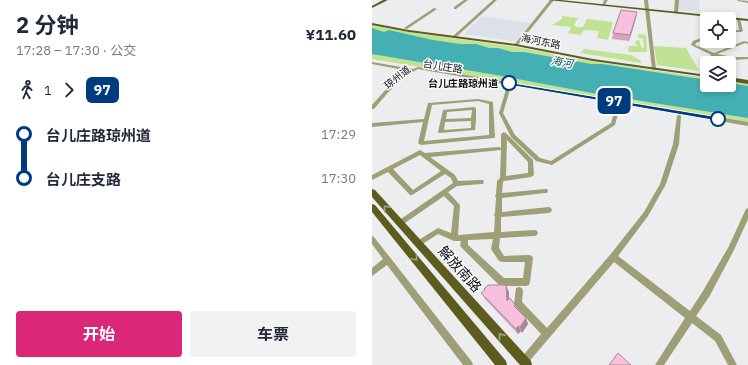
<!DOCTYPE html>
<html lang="zh">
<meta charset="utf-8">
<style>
body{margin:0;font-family:"IBM Plex Sans","Noto Sans SC",sans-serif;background:#f2f2f3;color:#1f2937;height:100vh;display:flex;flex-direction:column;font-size:15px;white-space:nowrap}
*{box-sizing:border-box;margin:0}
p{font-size:13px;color:#747a83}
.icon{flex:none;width:22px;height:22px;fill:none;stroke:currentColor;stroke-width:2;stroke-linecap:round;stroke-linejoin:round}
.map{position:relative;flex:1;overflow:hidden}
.side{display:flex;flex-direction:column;background:#fff;width:372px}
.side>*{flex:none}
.badge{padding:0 8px;border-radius:6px;font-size:14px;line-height:26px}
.fabs{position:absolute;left:328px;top:12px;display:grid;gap:8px}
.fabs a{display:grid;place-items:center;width:36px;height:36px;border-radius:4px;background:#fff;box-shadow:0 2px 6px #0003;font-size:20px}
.map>.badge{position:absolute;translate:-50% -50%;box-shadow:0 0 0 2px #fff}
.legs{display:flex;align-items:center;gap:6px;height:44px;padding:0 16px;font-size:13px}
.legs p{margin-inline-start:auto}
.headline{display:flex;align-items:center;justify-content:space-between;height:68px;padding:0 16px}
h1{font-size:22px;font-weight:700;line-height:30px}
.cta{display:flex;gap:8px;margin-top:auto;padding:8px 16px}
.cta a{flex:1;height:46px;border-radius:4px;background:#db2777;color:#fff;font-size:16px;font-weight:700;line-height:46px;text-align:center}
.cta a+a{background:#f2f2f3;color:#1f2937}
ul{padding:0 16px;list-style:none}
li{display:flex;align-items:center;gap:14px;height:44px;font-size:15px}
li i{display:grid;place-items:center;width:6px;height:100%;margin:0 5px;background:currentColor}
li i::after{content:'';width:10px;height:10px;margin:-5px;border:3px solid;border-radius:50%;background:#fff}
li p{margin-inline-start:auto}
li:first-child i{background:linear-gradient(#0000 50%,currentColor 0)}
li:last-child i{background:linear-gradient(currentColor 50%,#0000 0)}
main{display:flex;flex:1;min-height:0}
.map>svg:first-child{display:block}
.built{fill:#dbe0e9}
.green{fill:#c0e293}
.water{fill:#44b0b4}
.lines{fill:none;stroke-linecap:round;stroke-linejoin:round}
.minor{fill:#9e9e77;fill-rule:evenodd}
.major{fill:#5d5c1e;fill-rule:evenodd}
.wall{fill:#d4a5be}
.shaded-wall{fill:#ad869b}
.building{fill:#f7c0dd;stroke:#ad869b}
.oneway{stroke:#a3a382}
.line-1{fill:#003b80;stroke:#fff}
.stop-1-dot{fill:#fff;stroke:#003b80;stroke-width:2}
.labels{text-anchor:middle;stroke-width:3;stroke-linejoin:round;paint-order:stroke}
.far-street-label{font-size:10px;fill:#0e0f0f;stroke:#f8fafd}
.far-stop-label{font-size:10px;font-weight:bold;fill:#0e0f0f;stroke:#f8fafd;text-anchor:end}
.far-water-label{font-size:11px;font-style:italic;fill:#135254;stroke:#f8fafd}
.near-street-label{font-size:14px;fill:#0e0f0f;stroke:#f8fafd}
</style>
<main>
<section class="side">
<div class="headline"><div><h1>2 分钟</h1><p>17:28 – 17:30 · 公交</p></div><b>¥11.60</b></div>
<div class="legs"><svg class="icon" aria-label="walk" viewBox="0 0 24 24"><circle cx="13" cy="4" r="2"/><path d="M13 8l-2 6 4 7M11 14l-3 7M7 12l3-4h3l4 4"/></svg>1<svg class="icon" aria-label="forward" viewBox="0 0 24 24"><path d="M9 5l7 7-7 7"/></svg><b class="badge" style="background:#003b80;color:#fff">97</b></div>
<ul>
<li><i style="color:#003b80"></i><b>台儿庄路琼州道</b><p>17:29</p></li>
<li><i style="color:#003b80"></i><b>台儿庄支路</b><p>17:30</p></li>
</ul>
<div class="cta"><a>开始</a><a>车票</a></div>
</section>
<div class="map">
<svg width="376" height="365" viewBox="0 0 376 365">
<rect width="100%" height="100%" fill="#ebedef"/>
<!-- built -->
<g class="built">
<polygon points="305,0 327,0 328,13 305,10"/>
<polygon points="110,16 160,23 146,42 92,34"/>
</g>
<!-- green -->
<g class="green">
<polygon points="190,16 206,18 202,25 205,27 211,27 215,19 241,22 236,40 225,38 227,31 212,30 209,35 196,33 199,27 180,25 190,19"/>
<polygon points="0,25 43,33 145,47 219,61 335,78 335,85 357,85 357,81 376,84 376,122 0,59"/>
<polygon points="267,34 274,35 275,52 256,52 257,46 266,46 263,43 265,40 268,41 269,47 272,48 271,39 265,37"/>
<polygon points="282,46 314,48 327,71 285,65"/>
<polygon points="212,49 259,55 269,61 269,63 209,53"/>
</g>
<!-- water -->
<polygon class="water" points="0,28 12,32 17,30 61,40 88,44 104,44 117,48 126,48 140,52 152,52 219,64 230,64 335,80 335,85 357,85 357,83 376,86 376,118 220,93 130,76 0,54"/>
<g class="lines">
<!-- minor -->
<g class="minor">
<polygon points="92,0 96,0 84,9 82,9 82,7"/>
<polygon points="121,0 125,0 83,38 81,38 81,36"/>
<polygon points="178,0 182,0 145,46 143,46 143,44"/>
<polygon points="232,0 236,0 232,6 230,6"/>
<polygon points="272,0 276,0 284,69 282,70 280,69"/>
<polygon points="303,0 307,0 306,12 304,13 302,12"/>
<polygon points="365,0 376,1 376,3 366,1"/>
<polygon points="62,8 65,9 35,29 32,28"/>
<polygon points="365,18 368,19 371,31 369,32 357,32 357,30 367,30"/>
<polygon points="335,36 335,38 324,43 323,45 342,53 372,41 376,42 376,44 373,43 345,54 361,57 376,57 376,59 361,60 339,56 338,54 319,45 321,41"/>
<path d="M0 62 41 69 46 67 376 122V126L139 85V86L131 113 143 135 168 158 179 161 239 123 244 106 246 105 248 106 243 125 180 165 164 161 139 137 127 113 135 86 137 85 46 69C28 77 15 94 2 109H0V105C11 93 22 79 37 71L0 64Z"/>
<path d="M106 99 121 102V103L123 137 122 138 49 145 46 143 51 122 0 127V123L52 119 56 103ZM106 101 117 104V135L52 141 60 105Z"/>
<path d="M102 107 104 108V119L103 130 67 133 66 132 71 110ZM100 110 99 118 74 119 75 112ZM99 121V128L72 130 73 122Z"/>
<polygon points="307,114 309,116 307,144 294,184 276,216 246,256 318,311 331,291 357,246 373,211 374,209 376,208 376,219 362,250 337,297 324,316 349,335 365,365 356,365 343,341 320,323 292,365 283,365 313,318 242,262 155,364 153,365 149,364 148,361 149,358 169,334 143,306 142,303 144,288 147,287 150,288 151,291 150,302 175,328 238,255 272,212 288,184 301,144 305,116"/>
<path d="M132 132 134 133 161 160 162 175 159 177 132 181 131 182 130 193 173 189H175L176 191 175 193H173L130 198V212L177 207 179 208 180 210 179 212 177 213 129 217V232L163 230 165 231 166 233 165 235 163 236 128 238 127 248 132 256 157 255 160 256 161 258 158 282 157 285 154 286H130L127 285 88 246 89 241H82L66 234 49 245 47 246 45 245 44 243 45 241 66 228 79 233 82 206 72 196 30 225 28 226 26 225 25 223 26 221 81 183 79 178 73 174 40 195H38L16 172 0 180V175L48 150 53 153 127 147 129 148V134ZM135 140 156 162V173L134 176ZM129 150 128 178 125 181 124 194 123 196 124 198 123 213 122 215 123 217 122 232 86 235 88 205 76 192 85 186 109 184H111L112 182 111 180H109L86 181 83 175 58 157ZM48 155 69 171 41 190 21 169ZM121 239 119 249 127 261 130 262H153L151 278H132L96 245V240Z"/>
<polygon points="0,236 2,237 100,362 101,365 91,365 15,265 0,276 0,268 11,259 0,244"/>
</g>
<!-- major -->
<g class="major">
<polygon points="11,0 16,0 0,8 0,6"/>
<polygon points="176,0 189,0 376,19 376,21"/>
<polygon points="0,23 37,30 144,44 221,59 335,75 335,77 221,61 144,46 37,32 0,25"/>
<polygon points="357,77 376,80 376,84 357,81"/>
<polygon points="0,189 3,190 159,361 160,365 148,365 0,197"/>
<polygon points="0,204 3,205 134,361 135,365 123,365 0,212"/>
</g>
</g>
<!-- wall -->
<g class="wall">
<polygon points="264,18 257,41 240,39 241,33"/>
<polygon points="137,292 137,299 143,305 145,308 156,324 150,333 149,331 146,334 114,300 109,293"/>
</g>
<!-- shaded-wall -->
<g class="shaded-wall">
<polygon points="265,12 264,18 257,41 258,35"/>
<polygon points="134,285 137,292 137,308 135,301"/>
<polygon points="154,318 156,324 150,333 148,327"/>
<polygon points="146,326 149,331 146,334 144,329"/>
</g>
<!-- building -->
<g class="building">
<polygon points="249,10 265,12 258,35 241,33"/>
<polygon points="116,285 134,285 135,301 138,298 143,305 142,306 154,318 148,327 146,326 144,329 109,293 113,290 112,289"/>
<polygon points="246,353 259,365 237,365"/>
</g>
<!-- one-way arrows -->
<defs><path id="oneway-chevron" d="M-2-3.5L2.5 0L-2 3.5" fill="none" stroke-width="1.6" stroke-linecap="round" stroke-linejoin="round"/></defs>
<g class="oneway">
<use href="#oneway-chevron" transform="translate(14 208) rotate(-132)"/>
<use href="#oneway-chevron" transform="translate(43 258) rotate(50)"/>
<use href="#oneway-chevron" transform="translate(129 336) rotate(-132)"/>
</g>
<!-- line-1 -->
<polygon class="line-1" points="135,82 346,117 349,119 346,121 137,85 134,83"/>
<!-- markers -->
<g class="stop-1-dot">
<circle cx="137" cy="83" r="7"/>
<circle cx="346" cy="119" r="7"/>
</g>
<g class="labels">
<!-- far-street labels -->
<g class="far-street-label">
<text transform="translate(169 41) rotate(11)" y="4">海河东路</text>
<text transform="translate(71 66) rotate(9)" y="4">台儿庄路</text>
<text transform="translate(25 77) rotate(-39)" y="4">琼州道</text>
</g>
<!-- far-stop labels -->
<g class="far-stop-label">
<text x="126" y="87">台儿庄路琼州道</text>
</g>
<!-- far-water labels -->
<g class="far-water-label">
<text transform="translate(190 62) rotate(10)" y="4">海河</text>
</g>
<!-- near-street labels -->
<g class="near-street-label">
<text transform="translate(88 269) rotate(48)" y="5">解放南路</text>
</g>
</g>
</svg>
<div class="fabs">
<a><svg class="icon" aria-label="locate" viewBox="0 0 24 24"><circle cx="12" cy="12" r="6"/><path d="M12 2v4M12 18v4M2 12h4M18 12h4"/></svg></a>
<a><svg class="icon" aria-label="layers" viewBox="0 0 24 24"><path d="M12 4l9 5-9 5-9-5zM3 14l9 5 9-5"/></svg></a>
</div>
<b class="badge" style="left:242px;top:101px;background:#003b80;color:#fff">97</b>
</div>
</main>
